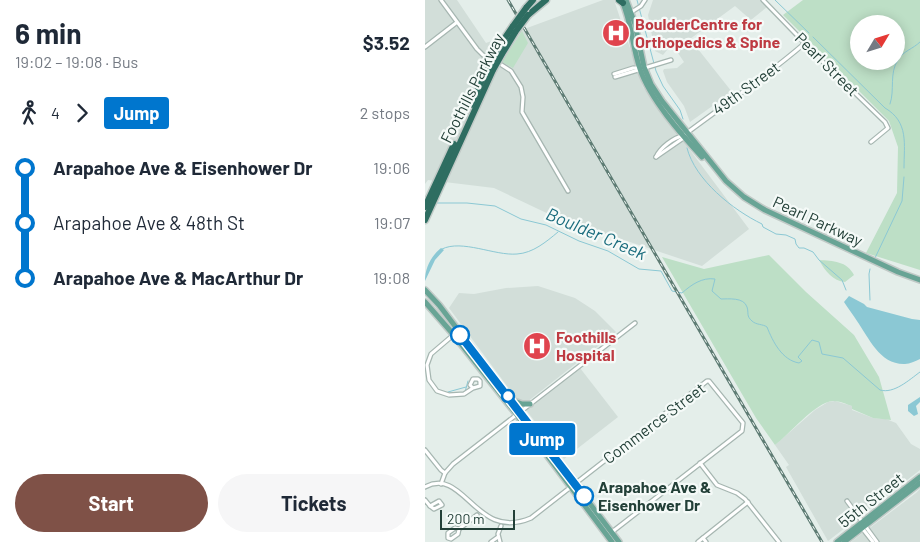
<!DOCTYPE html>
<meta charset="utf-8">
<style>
body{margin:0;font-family:Barlow,sans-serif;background:#f6f6f7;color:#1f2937;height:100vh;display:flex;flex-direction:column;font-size:19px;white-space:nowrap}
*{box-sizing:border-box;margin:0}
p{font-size:16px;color:#747a83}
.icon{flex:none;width:28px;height:28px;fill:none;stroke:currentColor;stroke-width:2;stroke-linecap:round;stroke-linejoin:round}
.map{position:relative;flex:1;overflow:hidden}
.details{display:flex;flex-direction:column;background:#fff;width:425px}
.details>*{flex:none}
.badge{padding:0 10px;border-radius:4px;font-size:18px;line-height:32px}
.needle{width:32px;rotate:52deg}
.fabs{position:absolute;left:425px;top:15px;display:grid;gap:10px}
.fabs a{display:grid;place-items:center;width:55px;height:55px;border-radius:50%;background:#fff;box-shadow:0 2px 12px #0003;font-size:25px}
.scale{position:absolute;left:15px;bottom:12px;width:75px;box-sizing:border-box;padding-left:5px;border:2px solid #234038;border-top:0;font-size:14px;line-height:18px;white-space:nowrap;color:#234038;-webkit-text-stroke:4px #f5faf8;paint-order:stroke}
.map>.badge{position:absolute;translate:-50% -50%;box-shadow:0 0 0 2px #fff}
.legs{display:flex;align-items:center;gap:8px;height:55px;padding:0 15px;font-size:16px}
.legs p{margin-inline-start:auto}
.head{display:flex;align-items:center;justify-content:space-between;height:85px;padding:0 15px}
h1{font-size:28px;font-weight:700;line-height:38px}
.cta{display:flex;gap:10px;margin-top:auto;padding:10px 15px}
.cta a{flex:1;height:58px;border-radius:30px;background:#7f5147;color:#fff;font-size:20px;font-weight:700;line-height:58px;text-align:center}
.cta a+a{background:#f6f6f7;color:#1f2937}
ul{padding:0 15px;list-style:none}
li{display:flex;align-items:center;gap:18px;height:55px;font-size:19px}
li i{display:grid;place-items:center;width:8px;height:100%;margin:0 6px;background:currentColor}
li i::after{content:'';width:12px;height:12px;margin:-6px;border:4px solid;border-radius:50%;background:#fff}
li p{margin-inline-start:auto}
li:first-child i{background:linear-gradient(#0000 50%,currentColor 0)}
li:last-child i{background:linear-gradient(currentColor 50%,#0000 0)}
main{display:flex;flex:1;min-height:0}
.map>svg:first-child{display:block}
.built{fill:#d2ded9}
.green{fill:#bddfc6;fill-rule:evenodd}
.water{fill:#8bc8d4}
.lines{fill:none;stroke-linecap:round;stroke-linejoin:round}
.stream{stroke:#8bc8d4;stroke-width:1}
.minor-casing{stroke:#a6b6b1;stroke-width:5.5}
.major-casing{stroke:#c1cac7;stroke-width:8}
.highway-casing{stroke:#c1cac7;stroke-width:9}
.minor{stroke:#fff;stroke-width:3}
.major{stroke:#68a495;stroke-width:5}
.highway{stroke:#2e6d61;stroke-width:6}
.rail-casing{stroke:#5e7c74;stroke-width:3}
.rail{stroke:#f5faf8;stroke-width:1;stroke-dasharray:4;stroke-linecap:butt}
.highway-bridge-casing{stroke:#c1cac7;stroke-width:9;stroke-linecap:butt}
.highway-bridge{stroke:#2e6d61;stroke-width:6}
.line-1-casing{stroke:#fff;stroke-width:11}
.line-1{stroke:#0076ce;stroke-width:8}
.stop-1-dot{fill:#fff;stroke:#0076ce;stroke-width:2.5}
.labels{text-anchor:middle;stroke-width:4.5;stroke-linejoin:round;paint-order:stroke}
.health-label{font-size:16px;font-weight:bold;fill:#be3a42;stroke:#f5faf8;text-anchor:start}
.street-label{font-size:16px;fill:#234038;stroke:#f5faf8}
.stop-label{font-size:16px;font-weight:bold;fill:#234038;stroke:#f5faf8;text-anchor:start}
.water-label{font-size:18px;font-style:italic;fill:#1b6d7e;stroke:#f5faf8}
</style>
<main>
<section class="details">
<div class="head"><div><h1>6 min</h1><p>19:02 – 19:08 · Bus</p></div><b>$3.52</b></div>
<div class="legs"><svg class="icon" aria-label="walk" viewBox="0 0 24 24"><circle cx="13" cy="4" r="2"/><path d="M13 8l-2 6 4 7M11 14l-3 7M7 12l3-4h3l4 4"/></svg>4<svg class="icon" aria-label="forward" viewBox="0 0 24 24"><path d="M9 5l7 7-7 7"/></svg><b class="badge" style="background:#0076ce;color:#fff">Jump</b><p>2 stops</p></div>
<ul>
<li><i style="color:#0076ce"></i><b>Arapahoe Ave &amp; Eisenhower Dr</b><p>19:06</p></li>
<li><i style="color:#0076ce"></i><span>Arapahoe Ave &amp; 48th St</span><p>19:07</p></li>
<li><i style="color:#0076ce"></i><b>Arapahoe Ave &amp; MacArthur Dr</b><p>19:08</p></li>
</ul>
<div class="cta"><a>Start</a><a>Tickets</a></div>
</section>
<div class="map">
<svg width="495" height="542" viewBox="0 0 495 542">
<rect width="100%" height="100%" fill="#e4eeea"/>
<!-- built -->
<g class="built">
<polygon points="0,0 32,0 61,43 178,0 189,0 218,87 324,229 277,266 130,217 69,188 3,180 0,184"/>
<polygon points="228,0 335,0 342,7 326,20 310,6 265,39 307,92 265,122 259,106 242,82 238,71 239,69 252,68 259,62 251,50 248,49 242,50 238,55 230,51 223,15"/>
<polygon points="113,286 150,298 170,311 191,332 97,406 24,308 34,293 49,294 81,288"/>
<polygon points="155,368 193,417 139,459 101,410"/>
<polygon points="410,401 427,406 427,410 448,418 461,419 471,423 486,444 495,449 495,470 403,541 361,467 364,465 350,445 390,410 403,402"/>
<polygon points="495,489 495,542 426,542 491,493"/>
</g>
<!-- green -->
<g class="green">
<path d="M378 0H495V270L441 253 472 193 473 147 464 121 358 15ZM434 24H471V61H434Z"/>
<polygon points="97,31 103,43 88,68 77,62"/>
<path d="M344 255 381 292 429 335 454 377 466 420 448 418 427 409V406C421 404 415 401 408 401 390 402 364 435 350 445L331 418 237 257 279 269Z"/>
<path d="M394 260C408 261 422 261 429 275L420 282C408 281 400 271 394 260Z"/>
</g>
<!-- water -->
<g class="water">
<path d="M16 248 19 250 10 260 0 281C0 268 6 256 16 248Z"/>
<path d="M424 296 439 304 442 307 487 319 495 320V359C490 361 485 364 480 364 455 365 444 338 432 321 428 315 423 308 419 302Z"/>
<polygon points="495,397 495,402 491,406 493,414 489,416 483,411 483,405"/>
</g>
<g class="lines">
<!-- stream -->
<g class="stream">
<polyline points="212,0 231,71 238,86 255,110 258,119"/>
<polyline points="350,0 384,33"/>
<path d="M388 37 460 108C484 122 479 144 479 168"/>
<path d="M465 104C470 90 464 73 473 60 478 51 488 49 495 42"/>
<path d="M262 148C270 180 308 210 337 224L338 227 351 234 361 235 370 239 371 244 374 248H379L388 252 394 260 417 280 421 290"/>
<path d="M10 203H42L70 206 96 219 121 225 154 241 183 251 214 269 236 271 247 291 257 293C266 285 277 277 290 279L287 291 296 299C303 299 319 297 322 307 324 313 321 316 327 321 331 325 338 324 342 327 348 342 357 360 374 363L377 361 373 357 387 340 394 342 397 354 418 358 455 390C469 394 484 380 495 372"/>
<path d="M17 249C37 239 70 256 92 254 108 253 121 242 133 232"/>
<polyline points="450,258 477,201 479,177"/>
<polyline points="445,300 444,274 445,269"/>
<polyline points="23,392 41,387"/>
<polyline points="40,392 43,381"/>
</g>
<!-- minor casing -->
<g class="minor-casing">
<g id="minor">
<polyline points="16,0 52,49 58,55 67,60"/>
<polyline points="338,0 399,63 460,122 463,128 446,142"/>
<polyline points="205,13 216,6 220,0"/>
<polyline points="0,47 31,23"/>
<polyline points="72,62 86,71 96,87 98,97 97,112 143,191"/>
<polyline points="189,74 208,68 214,68"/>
<polyline points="190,77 246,60"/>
<path d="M231 157 257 139 259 135C299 105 342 76 380 43"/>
<path d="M231 157C235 148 249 137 258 136"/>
<polyline points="33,331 6,354 2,365 4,380 12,391 24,395 39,394 48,388 55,386 55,381 53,379 48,379 45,385 48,388"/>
<polyline points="0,450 16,470 20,473"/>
<polyline points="275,463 292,485 312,493 320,499 354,542"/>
<polyline points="16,484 20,473 28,464 210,323"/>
<path d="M0 487C40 466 50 542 106 518L282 381H284L318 423 317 431 187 532"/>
<polyline points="0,500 5,506"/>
<polygon points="14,501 17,505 9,509 5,506"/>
<polyline points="422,501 452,542"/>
<polygon points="30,528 34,529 33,534 26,539 23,538 23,533"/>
<polyline points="437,528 448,542"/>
<polyline points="34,529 52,515"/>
<polyline points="278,538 281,542"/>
<polyline points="66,542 73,537"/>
<polyline points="75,542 73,534 76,526"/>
<polyline points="273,542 323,502"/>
</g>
</g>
<!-- major casing -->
<g class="major-casing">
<g id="major">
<polyline points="201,0 210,24 219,67 226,84 237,101 301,181 319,197 340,210 473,272 495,280"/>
<path d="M197 1C207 23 207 46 215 69 225 99 256 134 277 157"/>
<polyline points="0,290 14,305 194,542"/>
<polyline points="0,302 28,334 89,411 187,542"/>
<polyline points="89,401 97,404 105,404"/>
<polyline points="412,542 495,477"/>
<polyline points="419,542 495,483"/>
</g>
</g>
<!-- highway casing -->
<g class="highway-casing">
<g id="highway">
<polyline points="194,0 198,3"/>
<polyline points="101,8 108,0"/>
<polyline points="103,15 121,0"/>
<polyline points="71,51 88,26"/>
<polyline points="77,54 91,31"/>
<polyline points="46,105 63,67"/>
<polyline points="0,207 29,144"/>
<polyline points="0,220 68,70"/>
</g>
</g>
<!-- minor -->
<use href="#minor" class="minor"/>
<!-- major -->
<use href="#major" class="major"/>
<!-- highway -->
<use href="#highway" class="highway"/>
<!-- rail casing -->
<g class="rail-casing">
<polyline id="rail" points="83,0 397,542"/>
</g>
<!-- rail -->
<use href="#rail" class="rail"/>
<!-- highway-bridge casing -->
<g class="highway-bridge-casing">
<g id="highway-bridge">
<polyline points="88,26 101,8"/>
<polyline points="91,31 103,15"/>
<polyline points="63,67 71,51"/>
<polyline points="68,70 77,54"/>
</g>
</g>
<!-- highway-bridge -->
<use href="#highway-bridge" class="highway-bridge"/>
</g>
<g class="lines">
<!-- line-1 casing -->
<g class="line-1-casing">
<polyline id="line-1" points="35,335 159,496"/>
</g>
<!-- line-1 -->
<use href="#line-1" class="line-1"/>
</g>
<!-- icons -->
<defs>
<g id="hospital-disc" transform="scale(1.4375)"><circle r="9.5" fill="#e0444e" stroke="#f5faf8"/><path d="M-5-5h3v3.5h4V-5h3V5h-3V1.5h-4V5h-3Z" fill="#fff"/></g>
</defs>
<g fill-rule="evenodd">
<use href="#hospital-disc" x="191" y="33"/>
<use href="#hospital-disc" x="112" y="346"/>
</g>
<!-- markers -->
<g class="stop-1-dot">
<circle cx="35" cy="335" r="9"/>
<circle cx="83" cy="396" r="6"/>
<circle cx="159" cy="496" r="9"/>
</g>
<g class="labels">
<!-- health labels -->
<g class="health-label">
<text x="210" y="30">BoulderCentre for<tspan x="210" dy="18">Orthopedics &amp; Spine</tspan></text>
<text x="131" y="343">Foothills<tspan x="131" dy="18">Hospital</tspan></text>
</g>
<!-- street labels -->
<g class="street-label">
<text transform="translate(402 64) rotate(45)" y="6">Pearl Street</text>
<text transform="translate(47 88) rotate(-63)" y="6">Foothills Parkway</text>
<text transform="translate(321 88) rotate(-36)" y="6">49th Street</text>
<text transform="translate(393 221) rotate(25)" y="6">Pearl Parkway</text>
<text transform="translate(229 423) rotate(-37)" y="6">Commerce Street</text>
<text transform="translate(446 500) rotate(-38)" y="6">55th Street</text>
</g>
<!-- stop labels -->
<g class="stop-label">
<text x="173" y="493">Arapahoe Ave &amp;<tspan x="173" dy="18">Eisenhower Dr</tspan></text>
</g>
<!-- water labels -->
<g class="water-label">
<text transform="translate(171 234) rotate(23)" y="6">Boulder Creek</text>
</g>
</g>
</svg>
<div class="fabs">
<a><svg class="needle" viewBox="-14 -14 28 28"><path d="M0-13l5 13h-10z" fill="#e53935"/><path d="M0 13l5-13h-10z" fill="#747a83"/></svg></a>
</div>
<div class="scale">200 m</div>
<b class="badge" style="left:117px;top:439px;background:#0076ce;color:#fff">Jump</b>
</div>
</main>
